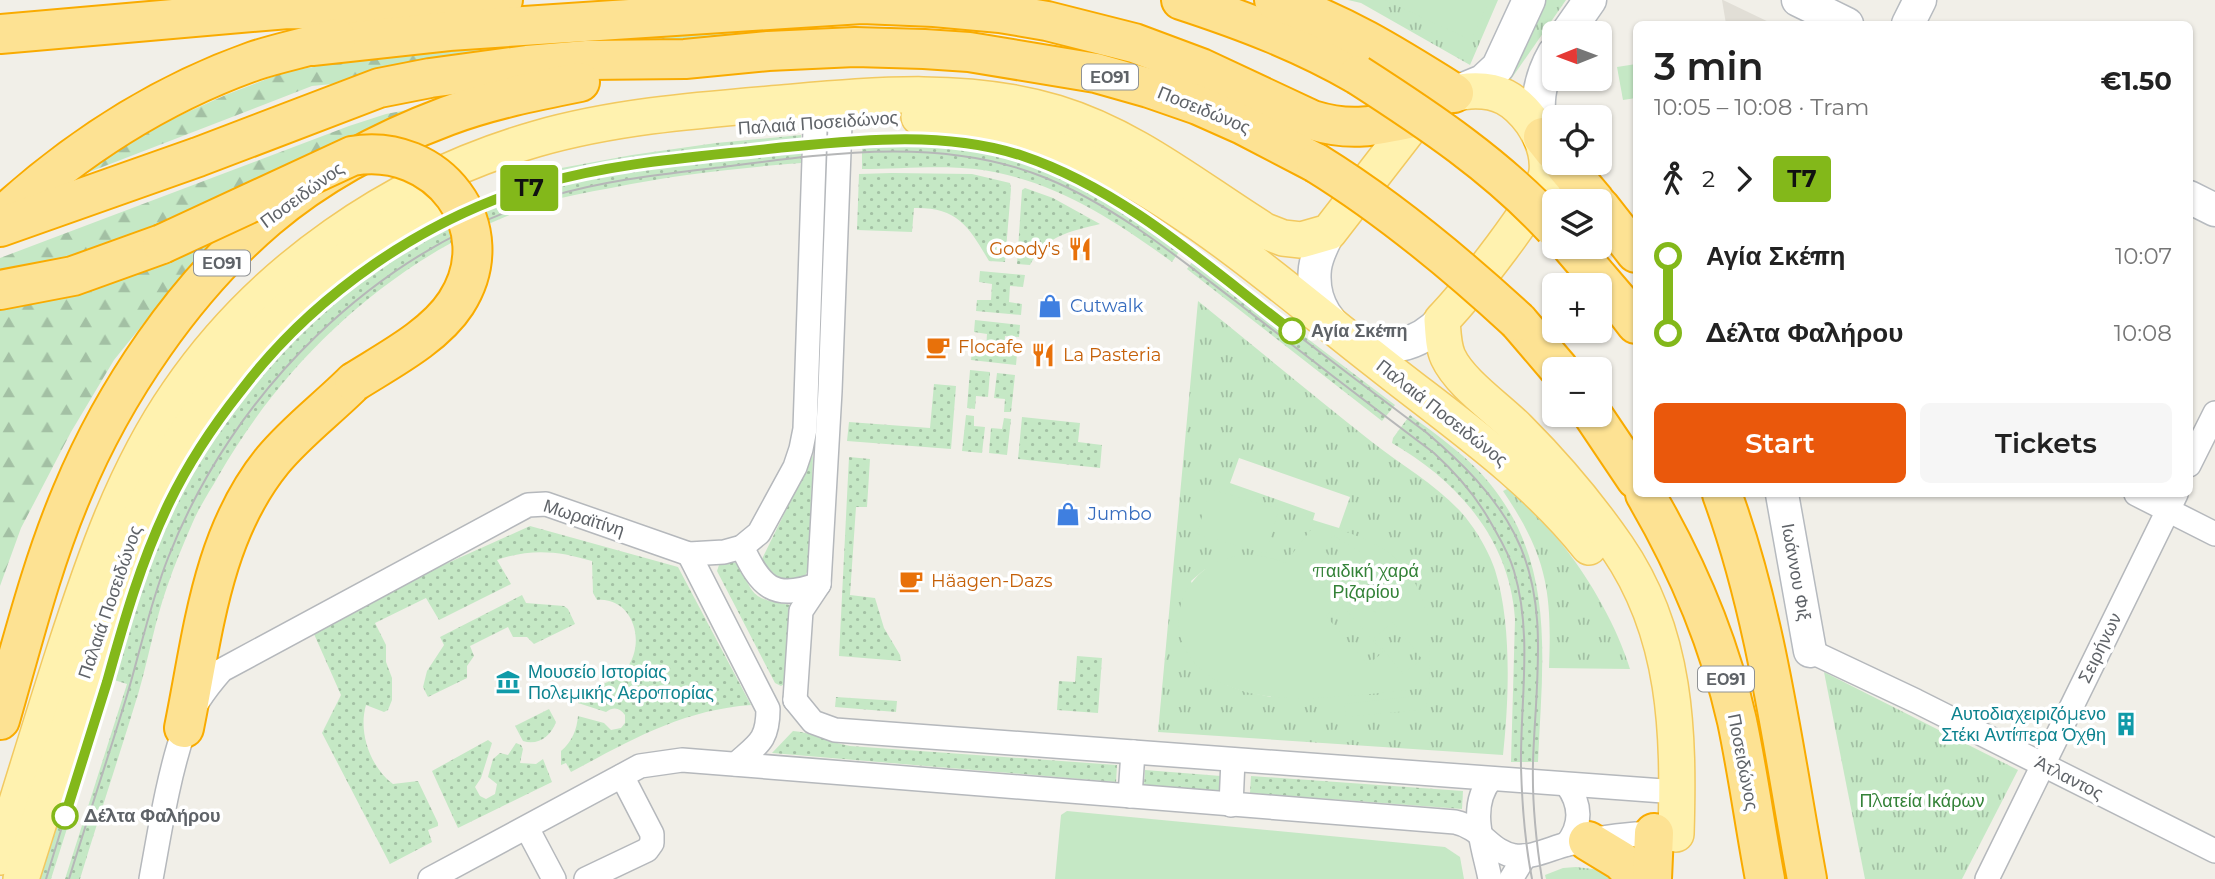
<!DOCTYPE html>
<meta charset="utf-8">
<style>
body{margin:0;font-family:Montserrat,sans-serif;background:#f6f6f6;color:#222;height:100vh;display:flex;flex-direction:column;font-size:26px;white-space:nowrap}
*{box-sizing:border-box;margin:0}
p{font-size:23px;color:#767676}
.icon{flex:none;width:38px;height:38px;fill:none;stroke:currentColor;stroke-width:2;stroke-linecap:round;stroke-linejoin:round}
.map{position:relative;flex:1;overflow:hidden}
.details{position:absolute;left:1633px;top:21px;width:560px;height:476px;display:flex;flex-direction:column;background:#fff;border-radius:10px;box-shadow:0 2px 5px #0004}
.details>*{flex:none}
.badge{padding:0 14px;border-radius:5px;font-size:24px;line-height:46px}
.needle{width:46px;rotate:269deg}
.controls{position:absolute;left:1542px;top:21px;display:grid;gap:14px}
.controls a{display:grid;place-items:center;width:70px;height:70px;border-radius:10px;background:#fff;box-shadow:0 2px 5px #0004;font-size:35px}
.map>.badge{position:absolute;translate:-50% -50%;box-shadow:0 0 0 4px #fff}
.legs{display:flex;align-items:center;gap:10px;height:77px;padding:0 21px;font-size:23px}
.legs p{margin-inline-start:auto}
.summary{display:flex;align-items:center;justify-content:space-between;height:119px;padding:0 21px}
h1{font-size:38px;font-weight:600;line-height:52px}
.cta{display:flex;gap:14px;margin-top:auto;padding:14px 21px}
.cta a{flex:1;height:80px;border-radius:10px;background:#ea580c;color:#fff;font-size:28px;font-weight:600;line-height:80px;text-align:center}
.cta a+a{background:#f6f6f6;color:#222}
ul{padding:0 21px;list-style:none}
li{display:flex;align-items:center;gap:24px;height:77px;font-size:26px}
li i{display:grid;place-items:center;width:10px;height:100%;margin:0 9px;background:currentColor}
li i::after{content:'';width:18px;height:18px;margin:-9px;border:5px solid;border-radius:50%;background:#fff}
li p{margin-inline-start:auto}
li:first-child i{background:linear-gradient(#0000 50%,currentColor 0)}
li:last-child i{background:linear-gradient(currentColor 50%,#0000 0)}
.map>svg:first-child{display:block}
.education{fill:#e1ded6}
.grass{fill:url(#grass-dots)}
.forest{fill:url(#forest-firs)}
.park{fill:url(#park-tufts);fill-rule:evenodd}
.garden{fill:#c5e8c5;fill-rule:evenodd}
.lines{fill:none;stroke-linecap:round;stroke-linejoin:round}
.street-casing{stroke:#b5b8bc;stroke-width:26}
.secondary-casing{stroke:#b6babf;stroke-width:35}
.primary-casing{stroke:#f2c960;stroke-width:38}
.highway-casing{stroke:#f9ab00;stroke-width:42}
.street{stroke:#fff;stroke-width:23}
.secondary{stroke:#fff;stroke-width:32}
.primary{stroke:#fff2af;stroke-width:35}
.highway{stroke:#fde293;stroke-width:38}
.tram{stroke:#b6b7b8;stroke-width:2}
.highway-bridge-casing{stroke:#f9ab00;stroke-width:42;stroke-linecap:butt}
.highway-bridge{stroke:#fde293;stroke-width:38}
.line-1-casing{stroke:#fff;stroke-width:16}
.line-1{stroke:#83b81a;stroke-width:10}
.stop-1-dot{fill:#fff;stroke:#83b81a;stroke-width:3.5}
.labels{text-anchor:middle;stroke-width:7;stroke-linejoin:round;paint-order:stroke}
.shield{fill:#fff;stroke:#8f9295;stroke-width:2}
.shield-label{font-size:16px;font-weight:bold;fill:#5f6368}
.street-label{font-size:18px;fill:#5f6368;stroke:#fff}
.food-label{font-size:18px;fill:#c56008;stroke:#fff;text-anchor:start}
.shop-label{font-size:18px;fill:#366cbe;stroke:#fff;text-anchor:start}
.stop-label{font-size:18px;font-weight:bold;fill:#5f6368;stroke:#fff;text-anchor:start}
.park-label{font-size:18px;fill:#348238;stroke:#fff}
.culture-label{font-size:18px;fill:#0d838f;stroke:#fff;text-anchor:start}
</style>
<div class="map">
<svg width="2215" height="879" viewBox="0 0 2215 879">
<defs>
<pattern id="grass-dots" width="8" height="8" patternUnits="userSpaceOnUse" patternTransform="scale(1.75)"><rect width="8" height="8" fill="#c5e8c5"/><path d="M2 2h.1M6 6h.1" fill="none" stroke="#a3c0a4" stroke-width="1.8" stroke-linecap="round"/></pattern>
<pattern id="forest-firs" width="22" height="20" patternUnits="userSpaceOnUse" patternTransform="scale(1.75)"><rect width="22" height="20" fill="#c5e8c5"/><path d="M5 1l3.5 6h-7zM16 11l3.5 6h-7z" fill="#a3c0a4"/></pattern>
<pattern id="park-tufts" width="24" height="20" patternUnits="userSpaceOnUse" patternTransform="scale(1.75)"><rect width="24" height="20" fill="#c5e8c5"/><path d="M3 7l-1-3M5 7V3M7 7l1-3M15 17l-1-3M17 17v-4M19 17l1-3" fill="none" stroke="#a3c0a4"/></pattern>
</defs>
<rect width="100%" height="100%" fill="#f1efe8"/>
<!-- education -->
<polygon class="education" points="1722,0 1723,0 1773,24 1726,24"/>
<!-- grass -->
<g class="grass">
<path d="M801 135V163C737 168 673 175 611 188 587 192 562 197 539 204 403 250 290 351 219 475 210 491 199 507 192 524 183 545 174 566 167 587 155 621 149 656 139 691 120 754 99 816 80 879H65L127 684 114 680 51 879H36L140 546 221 399 347 274 452 209 556 169 632 155 716 143Z"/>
<path d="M928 135C976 139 1024 147 1068 168 1110 188 1147 216 1185 243L1172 262C1112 218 1050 178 975 169 940 165 898 169 862 169V137Z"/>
<path d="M891 173 972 174 1010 183 1011 189 1005 262 989 261C969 227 958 207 914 208L912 232 857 230 859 174Z"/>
<path d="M1025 188 1053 198 1100 224C1071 231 1044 236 1030 265L1017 264 1022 190Z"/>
<polygon points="1197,255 1395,405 1382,421 1187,269"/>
<polygon points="980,271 1025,275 1023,287 1010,286 1009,302 1022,304 1021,315 976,311 977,300 991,300 992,284 979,282"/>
<polygon points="975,320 1020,325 1019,337 1005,336 1004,352 1017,354 1016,365 971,360 972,349 986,350 987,334 974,332"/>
<polygon points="970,370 990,372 988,397 976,396 975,409 967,408"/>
<polygon points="997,373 1015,375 1011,412 1004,412 1005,399 994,398"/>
<polygon points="934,384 956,386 951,449 847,441 849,422 930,428"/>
<polygon points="966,415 974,416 974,426 985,427 982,453 962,451"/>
<path d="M1410 415C1438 436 1469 457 1491 485 1557 567 1542 665 1538 762H1511L1515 619C1510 540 1458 481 1392 443L1393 438Z"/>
<polygon points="1022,417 1080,423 1078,442 1102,445 1100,468 1018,459"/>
<polygon points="1004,418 1011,419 1007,455 989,453 991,428 1002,429"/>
<polygon points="813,455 809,568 804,578 791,582 775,580 761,561"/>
<polygon points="849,457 870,459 867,507 856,507 850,595 875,598 884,628 900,655 901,661 839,656"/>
<path d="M530 526 678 567 751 705C682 710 631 740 571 772L566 763 561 765V751C572 742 577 729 578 716L604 723 611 730 621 728 625 723V715C620 708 614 706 606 712L578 703 582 692C596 686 617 681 626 669 647 643 633 597 597 600L593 593 592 561C559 551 531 548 497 560L511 584 439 620 426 598 375 623 386 645V662L392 678V700L388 710 384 712 366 705C358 732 370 767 393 784L418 781 438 823V826L428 830 432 842 390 864 322 733 341 695 310 625Z"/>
<path d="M727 562 739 563C753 597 753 599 791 605L786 683 781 686 775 683 717 571 719 565Z"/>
<polygon points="522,595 526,603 564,606 568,609 575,624 534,644 527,637 513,637 508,627 470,646 474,656 467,666 467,678 428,697 423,687 427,671 444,645 440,637"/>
<polygon points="1077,656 1102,658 1098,713 1057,710 1059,681 1075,682"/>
<polygon points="836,697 897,701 896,712 835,707"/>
<path d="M549 709 556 722C551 736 538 746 523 741L515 726Z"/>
<path d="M793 731C810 732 831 743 850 746L1117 765 1116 782 772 753Z"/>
<polygon points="488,740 492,743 481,778 475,787 480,796 486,799 495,794 497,784 488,777 493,759 500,753 508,755 516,743 521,745 523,749 520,763 536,764 543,759 552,782 458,828 432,771"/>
<polygon points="1145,770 1221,776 1220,793 1144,786"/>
<polygon points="1251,776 1463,791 1462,809 1250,793"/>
</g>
<!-- forest -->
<g class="forest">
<polygon points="832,25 645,43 392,78 312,86 66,181 163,123 228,94 285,72 386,54 600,37"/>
<polygon points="448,102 238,229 156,308 114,360 71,432 21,528 0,586 0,258 349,126 386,114"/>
</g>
<!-- park -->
<g class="park">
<polygon points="1348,0 1498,0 1470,65 1361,3"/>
<polygon points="1544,0 1566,0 1500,95 1523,53"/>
<path d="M1198 301C1256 348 1314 396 1372 442 1401 465 1435 484 1460 511 1474 526 1489 551 1495 570 1512 623 1509 701 1503 755L1158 732ZM1239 458 1350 497 1339 528 1313 520 1315 513 1230 483ZM1219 563 1271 697 1243 691 1227 685 1191 581 1204 570Z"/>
<path d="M1509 488C1527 508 1549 527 1565 548 1592 583 1617 627 1630 669L1549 668C1552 591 1547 556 1503 491Z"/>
<polygon points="1824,672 2018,770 1962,879 1865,879"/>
<polygon points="1576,867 1601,870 1614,879 1546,879 1545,875 1563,868"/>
</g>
<!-- garden -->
<g class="garden">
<polygon points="1385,0 1490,0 1471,40"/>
<polygon points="1636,64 1636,98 1623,100 1617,67"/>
<polygon points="1210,489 1279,509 1266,554 1197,534"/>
<path d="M1317 522C1340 530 1366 537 1386 551 1433 583 1430 638 1429 688 1380 692 1307 704 1260 695 1120 670 1182 519 1285 563ZM1333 535 1399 576 1377 613 1330 584 1332 579 1319 570 1328 554 1323 551ZM1340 603 1383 652 1368 665 1326 616ZM1393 622 1422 659 1403 674 1374 638Z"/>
<polygon points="1425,695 1427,709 1346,717 1344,704"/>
<polygon points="1067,811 1445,847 1460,857 1464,879 1055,879 1061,815"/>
</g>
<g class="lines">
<!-- street casing -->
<g class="street-casing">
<g id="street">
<polyline points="2189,465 2215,413"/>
<polyline points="2136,494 2215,534"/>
<path d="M742 547C761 587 773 601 819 584"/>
<path d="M689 554 768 709C768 741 758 744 736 764"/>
<polyline points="1810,651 1916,701 2215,851"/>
<polyline points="795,700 813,722 835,730 1677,792"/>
<polyline points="795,700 801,611 819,584 830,391 841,98"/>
<polyline points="1130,796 1133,752"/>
<polyline points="1231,805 1233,760"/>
<polyline points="527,828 554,879"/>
<path d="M1567 844C1582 825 1581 804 1567 785"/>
<path d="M151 879C160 830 168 777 184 730 191 708 207 687 222 670L528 505 546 504 689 554 724 552 742 547 759 533 795 467 801 449 805 429 816 100"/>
<path d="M430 879 640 766 682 760 1455 822C1483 828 1489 852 1515 856 1533 858 1551 848 1568 844 1599 838 1634 832 1665 834"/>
<polyline points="586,879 647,850 652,843 652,834 622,776"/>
<path d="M1490 879C1484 847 1467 807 1491 779"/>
<polyline points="1511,879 1525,856"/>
<polyline points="1987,879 2176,494"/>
</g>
</g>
<!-- secondary casing -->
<g class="secondary-casing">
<g id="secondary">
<polyline points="1798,0 1847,24"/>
<polyline points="1908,24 1920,0"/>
<polyline points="1567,33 1590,0"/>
<polyline points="1454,93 1483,81 1498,67 1529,0"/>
<path d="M1543 137C1535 107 1538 81 1554 53"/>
<polyline points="2189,197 2215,210"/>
<path d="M1329 232C1323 244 1317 254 1315 268 1307 339 1394 374 1442 320"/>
<polyline points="1782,494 1810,651"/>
</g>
</g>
<!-- primary casing -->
<g class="primary-casing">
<g id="primary">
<path d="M919 117C1093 114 1248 261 1378 362 1451 420 1530 473 1589 547"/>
<path d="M0 857C21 789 42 720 64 652 93 563 124 471 178 393 262 270 394 180 536 139 616 116 700 110 783 103 874 95 967 86 1056 113 1135 137 1196 188 1265 231L1283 238 1301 240 1329 232 1418 117C1426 109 1433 101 1443 97 1451 93 1460 92 1469 91 1498 89 1515 99 1532 122 1542 137 1549 153 1547 172 1543 200 1465 296 1442 320 1443 332 1443 346 1448 357 1460 383 1497 408 1518 429 1554 465 1588 505 1617 547 1677 634 1679 733 1676 834"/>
<path d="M21 879 121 562C185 402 289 279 443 198"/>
</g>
</g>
<!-- highway casing -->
<g class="highway-casing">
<g id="highway">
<path d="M1181 0C1242 20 1301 42 1358 75"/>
<path d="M1274 0C1341 22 1395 56 1454 93"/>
<polyline points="0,34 288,9 341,10 503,0"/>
<path d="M312 46 449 31 614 20 862 4 934 7 1000 13 1047 21 1134 43 1201 68 1312 120C1354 133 1377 125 1418 117"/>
<polyline points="1543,137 1554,151"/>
<polyline points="1563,163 1595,201"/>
<polyline points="1600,207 1636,253"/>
<path d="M0 218C74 150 158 95 254 61 281 52 309 47 336 38"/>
<polyline points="0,227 198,157 379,88 430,78 527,65 587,60 685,59 768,51 855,47 924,49 969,52 1096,73 1149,88 1198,105 1243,125 1316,163"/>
<polyline points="1572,247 1620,303 1636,324"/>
<polyline points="0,290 73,276 162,244"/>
<polyline points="1518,321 1559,369"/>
<polyline points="1593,415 1636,479"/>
<path d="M1645 494C1686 564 1719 641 1737 721 1748 773 1755 826 1765 879"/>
<path d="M1722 494C1767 617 1783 750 1807 879"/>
<path d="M0 720C22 644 41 566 72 493 114 392 184 289 267 218 319 174 383 140 447 116 490 100 535 91 580 82"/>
<path d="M184 728C203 635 211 536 273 460 296 432 328 408 354 382"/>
<polyline points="1588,841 1621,861 1638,879"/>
<polyline points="1652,879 1654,833"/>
</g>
</g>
<!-- street -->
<use href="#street" class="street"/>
<!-- secondary -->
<use href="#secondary" class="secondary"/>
<!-- primary -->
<use href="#primary" class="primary"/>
<!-- highway -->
<use href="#highway" class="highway"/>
<!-- tram -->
<g class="tram">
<path d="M46 879C65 816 85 753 104 690 120 638 133 587 154 537 225 371 366 240 538 185 598 166 663 161 724 154 845 141 953 122 1068 174 1125 200 1175 242 1224 279 1292 331 1359 382 1427 433 1461 462 1493 493 1514 533 1551 603 1535 687 1533 763 1532 801 1536 841 1542 879"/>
<path d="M69 879C88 817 109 755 128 692 141 647 151 601 168 558 233 391 375 250 549 197 605 180 665 174 723 167 830 153 944 136 1046 178 1116 207 1175 255 1234 300 1300 351 1367 403 1434 453 1457 474 1476 496 1491 523 1500 539 1509 553 1514 571 1533 635 1520 702 1521 767 1522 804 1525 843 1532 879"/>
</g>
<!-- highway-bridge casing -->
<g class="highway-bridge-casing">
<g id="highway-bridge">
<path d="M1358 75C1428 120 1497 166 1554 228"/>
<path d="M1316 163C1389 208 1455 263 1518 321"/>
<path d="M162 244 352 156C437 141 505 227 456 303 434 337 387 361 354 382"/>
</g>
</g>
<!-- highway-bridge -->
<use href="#highway-bridge" class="highway-bridge"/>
</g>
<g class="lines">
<!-- line-1 casing -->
<g class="line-1-casing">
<path id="line-1" d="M65 816C79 772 93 727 107 682 124 621 141 561 169 503 188 464 213 426 240 392 313 295 424 218 541 184 617 162 699 157 777 148 858 140 944 130 1023 156 1124 190 1208 267 1292 331"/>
</g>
<!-- line-1 -->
<use href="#line-1" class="line-1"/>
</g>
<!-- icons -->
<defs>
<g id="restaurant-bare" transform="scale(1.89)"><path d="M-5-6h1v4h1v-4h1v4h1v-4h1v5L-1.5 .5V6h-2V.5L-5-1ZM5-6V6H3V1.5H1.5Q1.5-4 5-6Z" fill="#e8710a" stroke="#fff" stroke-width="2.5" paint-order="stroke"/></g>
<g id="shop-bare" transform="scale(1.89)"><path d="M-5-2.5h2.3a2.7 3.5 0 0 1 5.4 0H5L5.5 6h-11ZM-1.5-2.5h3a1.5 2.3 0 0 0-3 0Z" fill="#3f7fe0" stroke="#fff" stroke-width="2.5" paint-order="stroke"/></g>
<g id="cafe-bare" transform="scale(1.89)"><path d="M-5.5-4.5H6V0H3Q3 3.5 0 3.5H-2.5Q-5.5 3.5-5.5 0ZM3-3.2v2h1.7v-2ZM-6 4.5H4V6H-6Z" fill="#e8710a" stroke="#fff" stroke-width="2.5" paint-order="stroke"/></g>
<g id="museum-bare" transform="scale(1.89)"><path d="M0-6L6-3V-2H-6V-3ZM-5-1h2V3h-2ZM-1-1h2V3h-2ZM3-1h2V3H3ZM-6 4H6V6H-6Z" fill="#0f9aa8" stroke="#fff" stroke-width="2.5" paint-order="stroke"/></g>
<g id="building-bare" transform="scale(1.89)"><path d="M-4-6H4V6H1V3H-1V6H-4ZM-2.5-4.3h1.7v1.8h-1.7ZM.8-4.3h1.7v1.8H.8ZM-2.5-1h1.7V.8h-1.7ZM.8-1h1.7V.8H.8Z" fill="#0f9aa8" stroke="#fff" stroke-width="2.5" paint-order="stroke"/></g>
</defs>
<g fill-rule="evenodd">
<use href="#restaurant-bare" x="1080" y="249"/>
<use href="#shop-bare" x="1050" y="306"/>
<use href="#cafe-bare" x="938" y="347"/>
<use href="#restaurant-bare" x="1043" y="355"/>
<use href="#shop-bare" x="1068" y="514"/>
<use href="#cafe-bare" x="911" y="581"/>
<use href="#museum-bare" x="508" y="682"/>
<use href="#building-bare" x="2126" y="724"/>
</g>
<!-- markers -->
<g class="stop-1-dot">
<circle cx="1292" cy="331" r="12"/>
<circle cx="65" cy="816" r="12"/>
</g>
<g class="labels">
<!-- shield labels -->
<g class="shield">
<rect x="1082" y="64.5" width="56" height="25" rx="5"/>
<rect x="194" y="250.5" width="56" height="25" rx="5"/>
<rect x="1698" y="666.5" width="56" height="25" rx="5"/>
</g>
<g class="shield-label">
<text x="1110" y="83">ΕΟ91</text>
<text x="222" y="269">ΕΟ91</text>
<text x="1726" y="685">ΕΟ91</text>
</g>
<!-- street labels -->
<g class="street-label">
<text transform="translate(1204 110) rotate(22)" y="6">Ποσειδώνος</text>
<text transform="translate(818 123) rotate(-4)" y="6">Παλαιά Ποσειδώνος</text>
<text transform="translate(302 195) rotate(-36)" y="6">Ποσειδώνος</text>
<text transform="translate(1442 413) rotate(38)" y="6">Παλαιά Ποσειδώνος</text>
<text transform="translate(584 518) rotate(18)" y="6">Μωραϊτίνη</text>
<text transform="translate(1796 572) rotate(80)" y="6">Ιωάννου Φιξ</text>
<text transform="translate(110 602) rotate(-71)" y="6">Παλαιά Ποσειδώνος</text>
<text transform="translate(2100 648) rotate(-64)" y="6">Σειρήνων</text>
<text transform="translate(1743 762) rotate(79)" y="6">Ποσειδώνος</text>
<text transform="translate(2069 778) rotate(27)" y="6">Άτλαντος</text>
</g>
<!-- food labels -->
<g class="food-label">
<text x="1060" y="255" text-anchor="end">Goody's</text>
<text x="958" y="353">Flocafe</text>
<text x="1063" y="361">La Pasteria</text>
<text x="931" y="587">Häagen-Dazs</text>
</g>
<!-- shop labels -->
<g class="shop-label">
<text x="1070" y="312">Cutwalk</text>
<text x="1088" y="520">Jumbo</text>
</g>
<!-- stop labels -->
<g class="stop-label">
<text x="1311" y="337">Αγία Σκέπη</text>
<text x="84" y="822">Δέλτα Φαλήρου</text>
</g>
<!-- park labels -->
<g class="park-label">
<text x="1366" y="577">παιδική χαρά<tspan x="1366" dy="21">Ριζαρίου</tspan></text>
<text x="1922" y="807">Πλατεία Ικάρων</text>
</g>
<!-- culture labels -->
<g class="culture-label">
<text x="528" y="678">Μουσείο Ιστορίας<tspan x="528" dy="21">Πολεμικής Αεροπορίας</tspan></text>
<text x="2106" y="720" text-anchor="end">Αυτοδιαχειριζόμενο<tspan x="2106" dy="21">Στέκι Αντίπερα Όχθη</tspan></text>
</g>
</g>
</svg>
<div class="controls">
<a><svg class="needle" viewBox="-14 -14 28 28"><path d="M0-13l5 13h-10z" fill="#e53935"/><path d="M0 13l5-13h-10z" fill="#767676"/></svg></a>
<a><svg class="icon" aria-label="locate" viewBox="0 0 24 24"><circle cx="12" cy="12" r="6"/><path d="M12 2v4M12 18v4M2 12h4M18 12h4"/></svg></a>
<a><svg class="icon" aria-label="layers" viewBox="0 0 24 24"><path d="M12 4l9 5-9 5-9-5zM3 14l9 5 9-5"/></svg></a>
<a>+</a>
<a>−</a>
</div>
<b class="badge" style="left:529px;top:188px;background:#83b81a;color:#111">Τ7</b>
<section class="details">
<div class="summary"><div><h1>3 min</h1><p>10:05 – 10:08 · Tram</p></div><b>€1.50</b></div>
<div class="legs"><svg class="icon" aria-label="walk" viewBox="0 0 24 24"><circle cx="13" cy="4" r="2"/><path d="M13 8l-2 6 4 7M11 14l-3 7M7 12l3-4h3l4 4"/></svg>2<svg class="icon" aria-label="forward" viewBox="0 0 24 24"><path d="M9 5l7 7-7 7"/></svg><b class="badge" style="background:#83b81a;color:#111">Τ7</b></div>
<ul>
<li><i style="color:#83b81a"></i><b>Αγία Σκέπη</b><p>10:07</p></li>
<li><i style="color:#83b81a"></i><b>Δέλτα Φαλήρου</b><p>10:08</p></li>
</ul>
<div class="cta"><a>Start</a><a>Tickets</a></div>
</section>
</div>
